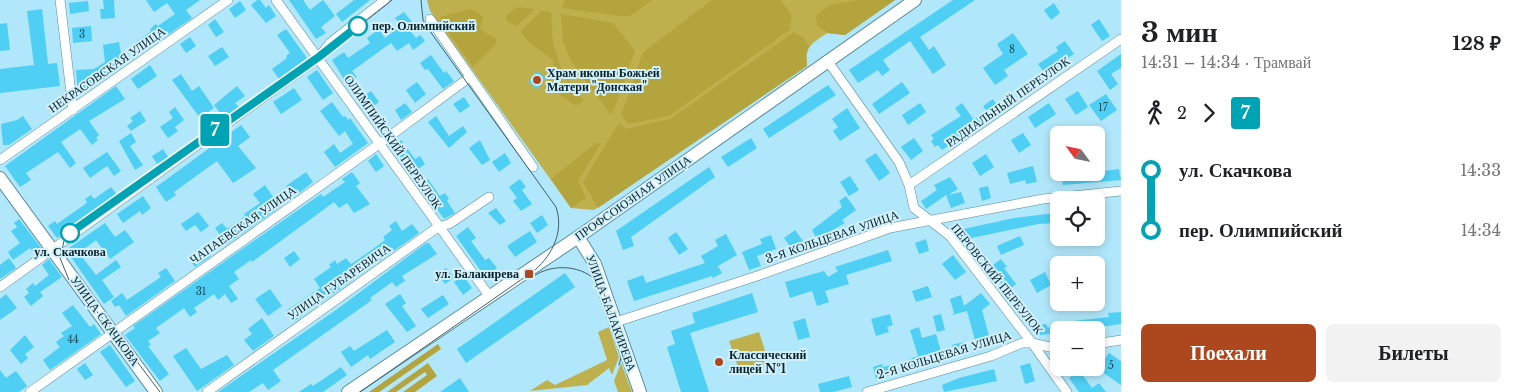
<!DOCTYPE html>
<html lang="ru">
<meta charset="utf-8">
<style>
body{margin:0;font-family:"Libre Baskerville",serif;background:#f2f2f2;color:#202124;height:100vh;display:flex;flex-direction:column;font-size:19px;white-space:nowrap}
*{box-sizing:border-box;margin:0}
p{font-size:16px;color:#757577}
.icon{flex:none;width:28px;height:28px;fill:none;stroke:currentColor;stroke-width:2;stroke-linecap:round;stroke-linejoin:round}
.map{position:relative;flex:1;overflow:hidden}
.details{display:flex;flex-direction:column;background:#fff;width:400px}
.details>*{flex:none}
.badge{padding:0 10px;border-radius:4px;font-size:18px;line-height:32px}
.needle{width:32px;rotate:303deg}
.controls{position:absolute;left:1050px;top:126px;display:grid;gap:10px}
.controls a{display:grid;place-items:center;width:55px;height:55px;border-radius:8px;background:#fff;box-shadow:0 2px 8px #0003;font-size:25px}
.map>.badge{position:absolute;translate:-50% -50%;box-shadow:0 0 0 2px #fff}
.legs{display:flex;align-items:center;gap:8px;height:55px;padding:0 20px;font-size:16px}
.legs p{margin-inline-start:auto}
.head{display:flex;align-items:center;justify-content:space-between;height:85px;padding:0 20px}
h1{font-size:28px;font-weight:700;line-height:38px}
.action{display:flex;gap:10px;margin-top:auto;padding:10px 20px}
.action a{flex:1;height:58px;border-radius:8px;background:#ad471e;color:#fff;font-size:20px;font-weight:700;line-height:58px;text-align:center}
.action a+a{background:#f2f2f2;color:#202124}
ul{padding:0 20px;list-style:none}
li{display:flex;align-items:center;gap:18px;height:60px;font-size:19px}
li i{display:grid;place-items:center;width:8px;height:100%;margin:0 6px;background:currentColor}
li i::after{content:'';width:12px;height:12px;margin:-6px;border:4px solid;border-radius:50%;background:#fff}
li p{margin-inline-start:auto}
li:first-child i{background:linear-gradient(#0000 50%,currentColor 0)}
li:last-child i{background:linear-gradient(currentColor 50%,#0000 0)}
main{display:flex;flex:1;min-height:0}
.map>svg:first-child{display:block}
.green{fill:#bfb04e}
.forest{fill:#b4a43e}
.building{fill:#4fcff4}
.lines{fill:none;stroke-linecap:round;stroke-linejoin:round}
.street-casing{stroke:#578b9c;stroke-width:10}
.secondary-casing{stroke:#578b9c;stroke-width:14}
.street{stroke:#fff;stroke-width:9}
.secondary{stroke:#fff;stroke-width:12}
.tram{stroke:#3f606a;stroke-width:1}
.line-1-casing{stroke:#fff;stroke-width:11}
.line-1{stroke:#00a3b4;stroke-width:8}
.stop-1-dot{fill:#fff;stroke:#00a3b4;stroke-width:2.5}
.poi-dot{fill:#ad471e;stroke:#d0f1fc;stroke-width:2}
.labels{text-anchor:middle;stroke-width:4;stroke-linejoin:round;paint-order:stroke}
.number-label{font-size:10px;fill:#1b4c5a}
.stop-label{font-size:12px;font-weight:bold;fill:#0a2027;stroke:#d0f1fc;text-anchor:start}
.street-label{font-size:12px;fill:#0a2027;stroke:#d0f1fc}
.poi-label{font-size:12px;font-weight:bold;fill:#0a2027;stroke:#d0f1fc;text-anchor:start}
</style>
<main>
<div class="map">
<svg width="1121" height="392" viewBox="0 0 1121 392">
<rect width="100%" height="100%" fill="#b0e7fa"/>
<!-- green -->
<g class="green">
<path d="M427 0H895L845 35 827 33C812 44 805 45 807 66L594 210 571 208 430 11Z"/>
<polygon points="609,327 619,357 612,375 609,368 587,385 530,391 547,380 555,385 607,360 598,332"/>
<polygon points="759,332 769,363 740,373 729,341"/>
<polygon points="621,363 632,392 618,392 614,381"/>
</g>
<!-- forest -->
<g class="forest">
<polygon points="565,0 652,0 630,16 619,16 562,8"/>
<polygon points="712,0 781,0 792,16 790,25 791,29 669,116 628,124 621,115 643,52"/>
<polygon points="858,0 895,0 845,35 827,33 817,25 816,16 829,5"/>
<polygon points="517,7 535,9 517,26 506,21 506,16"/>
<polygon points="471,9 483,16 480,29 496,39 496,44 473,67 442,24 440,17"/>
<path d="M541 11 551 12 553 43 562 72 554 67 553 60C542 50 527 45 521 31Z"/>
<polygon points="561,14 613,23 635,51 613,112 610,114 571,61 563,41"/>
<polygon points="794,32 804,38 809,46 806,53 807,66 598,208 583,182 616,127 621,123 626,129 670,119"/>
<polygon points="569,81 584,101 576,106 560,95 559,89"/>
<polygon points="596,143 601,143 578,181 586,198 571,208 551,179"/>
<polygon points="438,344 441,349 379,392 369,392"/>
<polygon points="428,363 437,376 415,392 403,392 427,375 425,372 396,392 387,392"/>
</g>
<!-- building -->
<g class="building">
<polygon points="103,0 114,0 115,18 101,19 100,9 104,9"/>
<polygon points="146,0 200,0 186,10 192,18 140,54 134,44 151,31 150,29 156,24 158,26 175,14 167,3 154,12"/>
<polygon points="257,0 260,0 266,8 269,5 276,16 266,23 251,5"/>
<polygon points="289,0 303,0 310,10 323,0 335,16 321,27 326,33 316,39"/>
<polygon points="354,0 370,0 342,22 336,14"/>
<polygon points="953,0 975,0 920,37 929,50 934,46 946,65 933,74 910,41 883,60 890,70 882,76 878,70 858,83 849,70"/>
<polygon points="88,1 89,11 70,14 69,3"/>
<polygon points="240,1 246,10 235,18 229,9"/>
<polygon points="1054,3 1060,13 1051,20 1044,10"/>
<polygon points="42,9 48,64 57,63 60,86 0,93 0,69 34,65 27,11"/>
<polygon points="404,12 412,22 406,26 416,38 420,35 425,41 413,50 409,43 397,51 391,43 352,71 357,77 347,84 332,60 344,52 348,58 370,43 367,38 379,29 385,38 401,26 395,18"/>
<polygon points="215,19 224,32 216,37 208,25"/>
<polygon points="1099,19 1110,36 1102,41 1091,25"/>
<polygon points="7,23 10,50 0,51 0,24"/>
<polygon points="91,26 92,41 73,43 72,28"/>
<polygon points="286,29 307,58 279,79 272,69 287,58 286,56 290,53 277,35"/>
<polygon points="1013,33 1028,54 1004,70 1008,76 995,85 983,68 1003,54 997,44"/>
<polygon points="190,37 196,46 186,53 180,44"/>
<polygon points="1065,41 1074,54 1055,67 1058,71 1048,78 1038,64 1058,51 1056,47"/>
<polygon points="119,42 123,66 78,96 76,70 94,69 105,62 103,45"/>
<polygon points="222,47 229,57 215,66 208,56"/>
<polygon points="1121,54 1121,68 1111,74 1118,84 1110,90 1097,71"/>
<polygon points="431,55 444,73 446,71 454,81 443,89 428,69 425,70 420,63"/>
<polygon points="150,65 157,76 138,89 131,79"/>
<polygon points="317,70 333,93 323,100 307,77"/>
<polygon points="537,71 546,78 537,89 528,82"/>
<polygon points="181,74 192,91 199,86 214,108 200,118 172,80"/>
<polygon points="417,82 426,94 415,103 406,90"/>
<polygon points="902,82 910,93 879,114 872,104"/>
<polygon points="828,85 836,95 769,138 763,129"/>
<polygon points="116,86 125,99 89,121 99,135 96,138 98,140 92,145 80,129 61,142 76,163 70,168 58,152 26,173 31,180 20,187 5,166"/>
<polygon points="237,86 245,96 235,103 239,107 224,118 214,105"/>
<polygon points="294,88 302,100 281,114 273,102"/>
<polygon points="371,91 379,102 366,111 358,100"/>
<polygon points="1078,91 1088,107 1076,115 1065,99"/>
<polygon points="1106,94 1117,110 1101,121 1089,105"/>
<polygon points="464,97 470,106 460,113 453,104"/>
<polygon points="993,99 1000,110 990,116 983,106"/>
<polygon points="332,102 343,117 345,116 348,120 350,118 368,143 335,167 324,152 334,144 340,153 353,144 345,131 339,136 320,111"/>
<polygon points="405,103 412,112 401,120 395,110"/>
<polygon points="920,103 926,112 908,125 902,115"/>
<polygon points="962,103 974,120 980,115 985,121 942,150 938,145 935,147 931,141 934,139 931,135 961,116 955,108"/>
<polygon points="1049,103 1056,114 1035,128 1028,117"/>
<polygon points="175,107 184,120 175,127 178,131 168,138 160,127 173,118 169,112"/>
<polygon points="847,108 860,128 840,141 833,131 838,127 832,119"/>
<polygon points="140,111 146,121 131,131 127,126 133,121 130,118"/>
<polygon points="23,116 32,129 9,145 3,145 1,124 17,120"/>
<polygon points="436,116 449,136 463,126 467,132 449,148 428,122"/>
<polygon points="241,125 250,137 238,146 256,168 233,183 217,161 174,192 176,195 166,202 156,187"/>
<polygon points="131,133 136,142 130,146 143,165 135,170 119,141"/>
<polygon points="1023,133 1031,145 1019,153 1011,140"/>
<polygon points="751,138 757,148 728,167 721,157"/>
<polygon points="914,138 923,151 911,160 901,147"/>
<polygon points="401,140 415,159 420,156 425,164 414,172 411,172 392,147"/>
<polygon points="480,140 490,160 482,165 469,148"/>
<polygon points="163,149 168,157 157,164 152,156"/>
<polygon points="107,152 121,171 114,176 107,166 90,178 83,168"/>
<polygon points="505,153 511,163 499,172 492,162"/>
<polygon points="876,153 890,173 879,181 865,160"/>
<polygon points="376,154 384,166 376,172 368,161"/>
<polygon points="986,154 994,167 980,176 972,163"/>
<polygon points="1033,166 1037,182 1026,184 1025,180 1010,184 1007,173"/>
<polygon points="709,167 715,177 631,237 634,246 623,250 616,231"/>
<polygon points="1119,169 1121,180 1063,185 1061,172 1074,172 1074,175"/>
<polygon points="306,172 313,182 294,197 286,186"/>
<polygon points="352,172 360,183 356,186 370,204 354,213 347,203 339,208 334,202 252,262 251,260 234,272 239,279 229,286 238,299 231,303 225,294 218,300 214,294 194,308 197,312 190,317 184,308 156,328 160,333 148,341 151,345 148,346 169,374 160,381 125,335 135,328 133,326 242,249 321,194 323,197 345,182 342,179"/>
<polygon points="850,176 859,190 849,196 840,182"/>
<polygon points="950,177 958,189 948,195 961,192 965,203 951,208 946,195 926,209 921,201 937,190 934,185"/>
<polygon points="428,179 440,196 445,193 449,199 447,201 455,213 446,218 444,219 420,185"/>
<polygon points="520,179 526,187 522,190 532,204 521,211 513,201 517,198 509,187"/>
<polygon points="265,185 280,207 227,244 215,228 222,223 227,229 245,216 244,214 260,203 253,194"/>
<polygon points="988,186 991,198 982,201 979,188"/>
<polygon points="111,187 117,195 57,238 48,226 55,221 57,224 84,205 87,202 85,199 91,195 94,199"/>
<polygon points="143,196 151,208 142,215 140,211 123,223 117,214"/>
<polygon points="846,196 856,210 842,220 845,223 817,239 812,230 842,207 839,201"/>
<polygon points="496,208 506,221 500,225 488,213"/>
<polygon points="198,212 209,226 201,232 195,225 186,231 181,224"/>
<polygon points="1055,213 1056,223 1038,224 962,240 959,230 1014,218"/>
<polygon points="542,215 548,225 537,233 530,223"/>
<polygon points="19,219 42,249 35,254 30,248 13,260 8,252 20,243 11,231 17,227 14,223"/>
<polygon points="396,221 402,231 412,224 419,233 293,322 286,311 320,288 314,279 331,267 329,265 335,260 337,264 346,258 351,264 366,254 385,240 383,237 392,230 389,226"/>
<polygon points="105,223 115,237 125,230 134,242 110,259 96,240 79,253 96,275 116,260 121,267 102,280 114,297 104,304 66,250"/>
<polygon points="468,227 476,238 471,241 485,260 489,258 497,268 485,277 456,236"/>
<polygon points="795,230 805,244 794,252 784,238"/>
<polygon points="530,231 537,242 515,257 507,246"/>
<polygon points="676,232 688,249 679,255 668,238"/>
<polygon points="726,234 737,255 718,266 722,273 713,278 712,276 634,301 627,281 643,275 646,283 705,263 701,256 718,246 715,240"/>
<polygon points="771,235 776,249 757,256 761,266 749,270 742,252 762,244 760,239"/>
<polygon points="1020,236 1024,245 1001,255 997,246"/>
<polygon points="926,239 929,251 919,254 915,243"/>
<polygon points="426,243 429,243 437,254 402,276 405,281 396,287 392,282 370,298 372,300 273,370 281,381 268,390 263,383 249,392 218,392 336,310"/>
<polygon points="205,248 211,256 195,267 190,260"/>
<polygon points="888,250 892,261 846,275 849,284 825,291 829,302 817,306 812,291 790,298 785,282 824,271 828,277 838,271 835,267"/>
<polygon points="294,251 300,259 290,267 284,258"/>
<polygon points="953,255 966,272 955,280 942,264"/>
<polygon points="9,258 16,268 0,279 0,265"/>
<polygon points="49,259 62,277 40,292 43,296 31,306 24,297 29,293 26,289 33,283 35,286 49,275 42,265"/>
<polygon points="1001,259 1007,267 1004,268 1016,284 1007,291 989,268"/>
<polygon points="166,268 175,281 126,316 119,305 115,307 111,301 122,293 127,300 161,277 158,273"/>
<polygon points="446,268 454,278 445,284 438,274"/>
<polygon points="1045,272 1051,285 1037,293 1030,280"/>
<polygon points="565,273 575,287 466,363 457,349"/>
<polygon points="463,275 472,288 463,295 454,282"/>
<polygon points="928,286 932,297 916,302 912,291"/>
<polygon points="270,289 282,306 268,316 255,299"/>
<polygon points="752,293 758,312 690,333 709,392 681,392 667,347 675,344 671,331 695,323 692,313"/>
<polygon points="981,293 990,304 982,310 989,336 975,340 967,311 952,315 954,313 950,299 961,295 964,306"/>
<polygon points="6,294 17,308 0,320 0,299"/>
<polygon points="400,294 406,303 402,306 416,326 407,332 385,304"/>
<polygon points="443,295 449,304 428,318 421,309"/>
<polygon points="73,305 90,327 94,324 101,334 50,370 43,360 60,347 56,342 64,336 61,333 72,326 62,313"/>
<polygon points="1121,312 1121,324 1079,330 1056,330 1056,333 1034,336 1039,333 1038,325 1046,324 1048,328 1055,323 1109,317 1108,313"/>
<polygon points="890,314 893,325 887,327 889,332 876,336 871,319"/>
<polygon points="941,314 945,330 937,332 933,316"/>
<polygon points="262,318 274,336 253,351 244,340 252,334 248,329"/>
<polygon points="805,318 810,337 798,340 793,322"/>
<polygon points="919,327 922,338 936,334 941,351 921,358 923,366 912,369 909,359 918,356 910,330"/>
<polygon points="387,330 395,342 370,359 368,355 351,367 341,352 350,346 354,351"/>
<polygon points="1007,330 1011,335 1001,343 994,334"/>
<polygon points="25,335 34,347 25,354 28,358 21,364 10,350"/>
<polygon points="964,342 967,354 955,357 952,345"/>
<polygon points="110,345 135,381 126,387 100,352"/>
<polygon points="186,348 201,369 227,355 234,365 197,391 173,356"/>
<polygon points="1109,353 1121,361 1121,385 1098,369"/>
<polygon points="85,363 93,375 85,380 77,369"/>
<polygon points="1030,363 1035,381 1025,384 1020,366"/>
<polygon points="882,364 883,367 896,364 898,373 876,379 873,367"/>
<polygon points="341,367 347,375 323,392 299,392 311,384 313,386"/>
<polygon points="994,369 997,381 944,392 942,385 959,378"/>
<polygon points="0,370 6,378 16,371 27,386 19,392 0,392"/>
<polygon points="1079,370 1092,388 1099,383 1106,392 1079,392 1069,378"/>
<polygon points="849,376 852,387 833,392 820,392 818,384"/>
<polygon points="460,378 469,392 440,392"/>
</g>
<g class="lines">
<!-- street casing -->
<g class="street-casing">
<g id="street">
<polyline points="60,0 73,110"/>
<polyline points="276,0 490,297"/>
<polyline points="430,19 533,167"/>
<polyline points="827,60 899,162 909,185 914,208 950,236 1032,343 1067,392"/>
<polyline points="0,160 228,0"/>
<polyline points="909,185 1121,39"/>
<polyline points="0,287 318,58 330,43 385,0"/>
<polyline points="616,322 760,275 890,228 1043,199 1121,191"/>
<polyline points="1096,344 1121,340"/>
<polyline points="30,392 379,144 470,77"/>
<polyline points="207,392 438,227 449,224 489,197"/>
<polyline points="867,392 991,356 1022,343 1032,343 1059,349"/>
</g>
</g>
<!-- secondary casing -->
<g class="secondary-casing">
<g id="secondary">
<polyline points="0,178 156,392"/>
<polyline points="578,237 595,264 640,392"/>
<polyline points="348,392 578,237 915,0"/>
</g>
</g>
<!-- street -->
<use href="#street" class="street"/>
<!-- secondary -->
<use href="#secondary" class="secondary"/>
<!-- tram -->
<g class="tram">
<path d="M534 276C552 263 584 265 598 283 605 292 608 306 612 316 618 333 625 347 619 365"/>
<polyline points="160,392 114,331 69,280 60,258 64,241 70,233 108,206 320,56 392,0"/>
<path d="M360 392 535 270C553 254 564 231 556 207L432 34 423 20 421 0"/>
</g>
</g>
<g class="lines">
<!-- line-1 casing -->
<g class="line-1-casing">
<polyline id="line-1" points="70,233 320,56 358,26"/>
</g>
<!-- line-1 -->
<use href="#line-1" class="line-1"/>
</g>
<!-- markers -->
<g class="stop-1-dot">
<circle cx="358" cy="26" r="9"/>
<circle cx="70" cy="233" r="9"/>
</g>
<g class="poi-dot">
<circle cx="537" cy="80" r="5"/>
<rect x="524" y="269" width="10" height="10" rx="2.5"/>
<circle cx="719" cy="362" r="5"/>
</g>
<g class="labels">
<!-- number labels -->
<g class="number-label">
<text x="82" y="38">3</text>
<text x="1012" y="53">8</text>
<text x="1103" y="111">17</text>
<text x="201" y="295">31</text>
<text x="73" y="343">44</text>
<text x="1111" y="369">5</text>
</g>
<!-- stop labels -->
<g class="stop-label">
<text x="372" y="30">пер. Олимпийский</text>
<text x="70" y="256" text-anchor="middle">ул. Скачкова</text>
</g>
<!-- street labels -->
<g class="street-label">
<text transform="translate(107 70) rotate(-35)" y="4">НЕКРАСОВСКАЯ УЛИЦА</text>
<text transform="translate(1008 102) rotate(-35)" y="4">РАДИАЛЬНЫЙ ПЕРЕУЛОК</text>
<text transform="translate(393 142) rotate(55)" y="4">ОЛИМПИЙСКИЙ ПЕРЕУЛОК</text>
<text transform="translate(633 198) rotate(-35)" y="4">ПРОФСОЮЗНАЯ УЛИЦА</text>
<text transform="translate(243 225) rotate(-35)" y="4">ЧАПАЕВСКАЯ УЛИЦА</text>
<text transform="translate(832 237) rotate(-19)" y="4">3-Я КОЛЬЦЕВАЯ УЛИЦА</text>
<text transform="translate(997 279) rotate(51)" y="4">ПЕРОВСКИЙ ПЕРЕУЛОК</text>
<text transform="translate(339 282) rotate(-35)" y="4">УЛИЦА ГУБАРЕВИЧА</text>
<text transform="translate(611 313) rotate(70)" y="4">УЛИЦА БАЛАКИРЕВА</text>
<text transform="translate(105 321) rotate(54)" y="4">УЛИЦА СКАЧКОВА</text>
<text transform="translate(944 355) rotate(-17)" y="4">2-Я КОЛЬЦЕВАЯ УЛИЦА</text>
</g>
<!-- poi labels -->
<g class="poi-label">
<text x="547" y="77">Храм иконы Божьей<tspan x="547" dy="14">Матери "Донская"</tspan></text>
<text x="519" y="278" text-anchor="end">ул. Балакирева</text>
<text x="729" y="359">Классический<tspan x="729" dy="14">лицей №1</tspan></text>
</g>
</g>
</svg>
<div class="controls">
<a><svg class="needle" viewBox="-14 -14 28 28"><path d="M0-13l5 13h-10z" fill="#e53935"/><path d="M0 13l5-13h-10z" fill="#757577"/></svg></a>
<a><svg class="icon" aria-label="locate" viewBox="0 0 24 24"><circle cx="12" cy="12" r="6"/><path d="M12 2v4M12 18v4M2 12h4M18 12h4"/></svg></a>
<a>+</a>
<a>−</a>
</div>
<b class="badge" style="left:215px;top:130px;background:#00a3b4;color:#fff">7</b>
</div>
<section class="details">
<div class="head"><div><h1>3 мин</h1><p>14:31 – 14:34 · Трамвай</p></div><b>128 ₽</b></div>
<div class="legs"><svg class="icon" aria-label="walk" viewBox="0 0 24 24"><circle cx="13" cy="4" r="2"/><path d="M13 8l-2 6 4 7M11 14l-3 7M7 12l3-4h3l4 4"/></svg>2<svg class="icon" aria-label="forward" viewBox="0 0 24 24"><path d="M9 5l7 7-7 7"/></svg><b class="badge" style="background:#00a3b4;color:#fff">7</b></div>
<ul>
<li><i style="color:#00a3b4"></i><b>ул. Скачкова</b><p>14:33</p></li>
<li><i style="color:#00a3b4"></i><b>пер. Олимпийский</b><p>14:34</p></li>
</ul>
<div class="action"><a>Поехали</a><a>Билеты</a></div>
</section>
</main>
